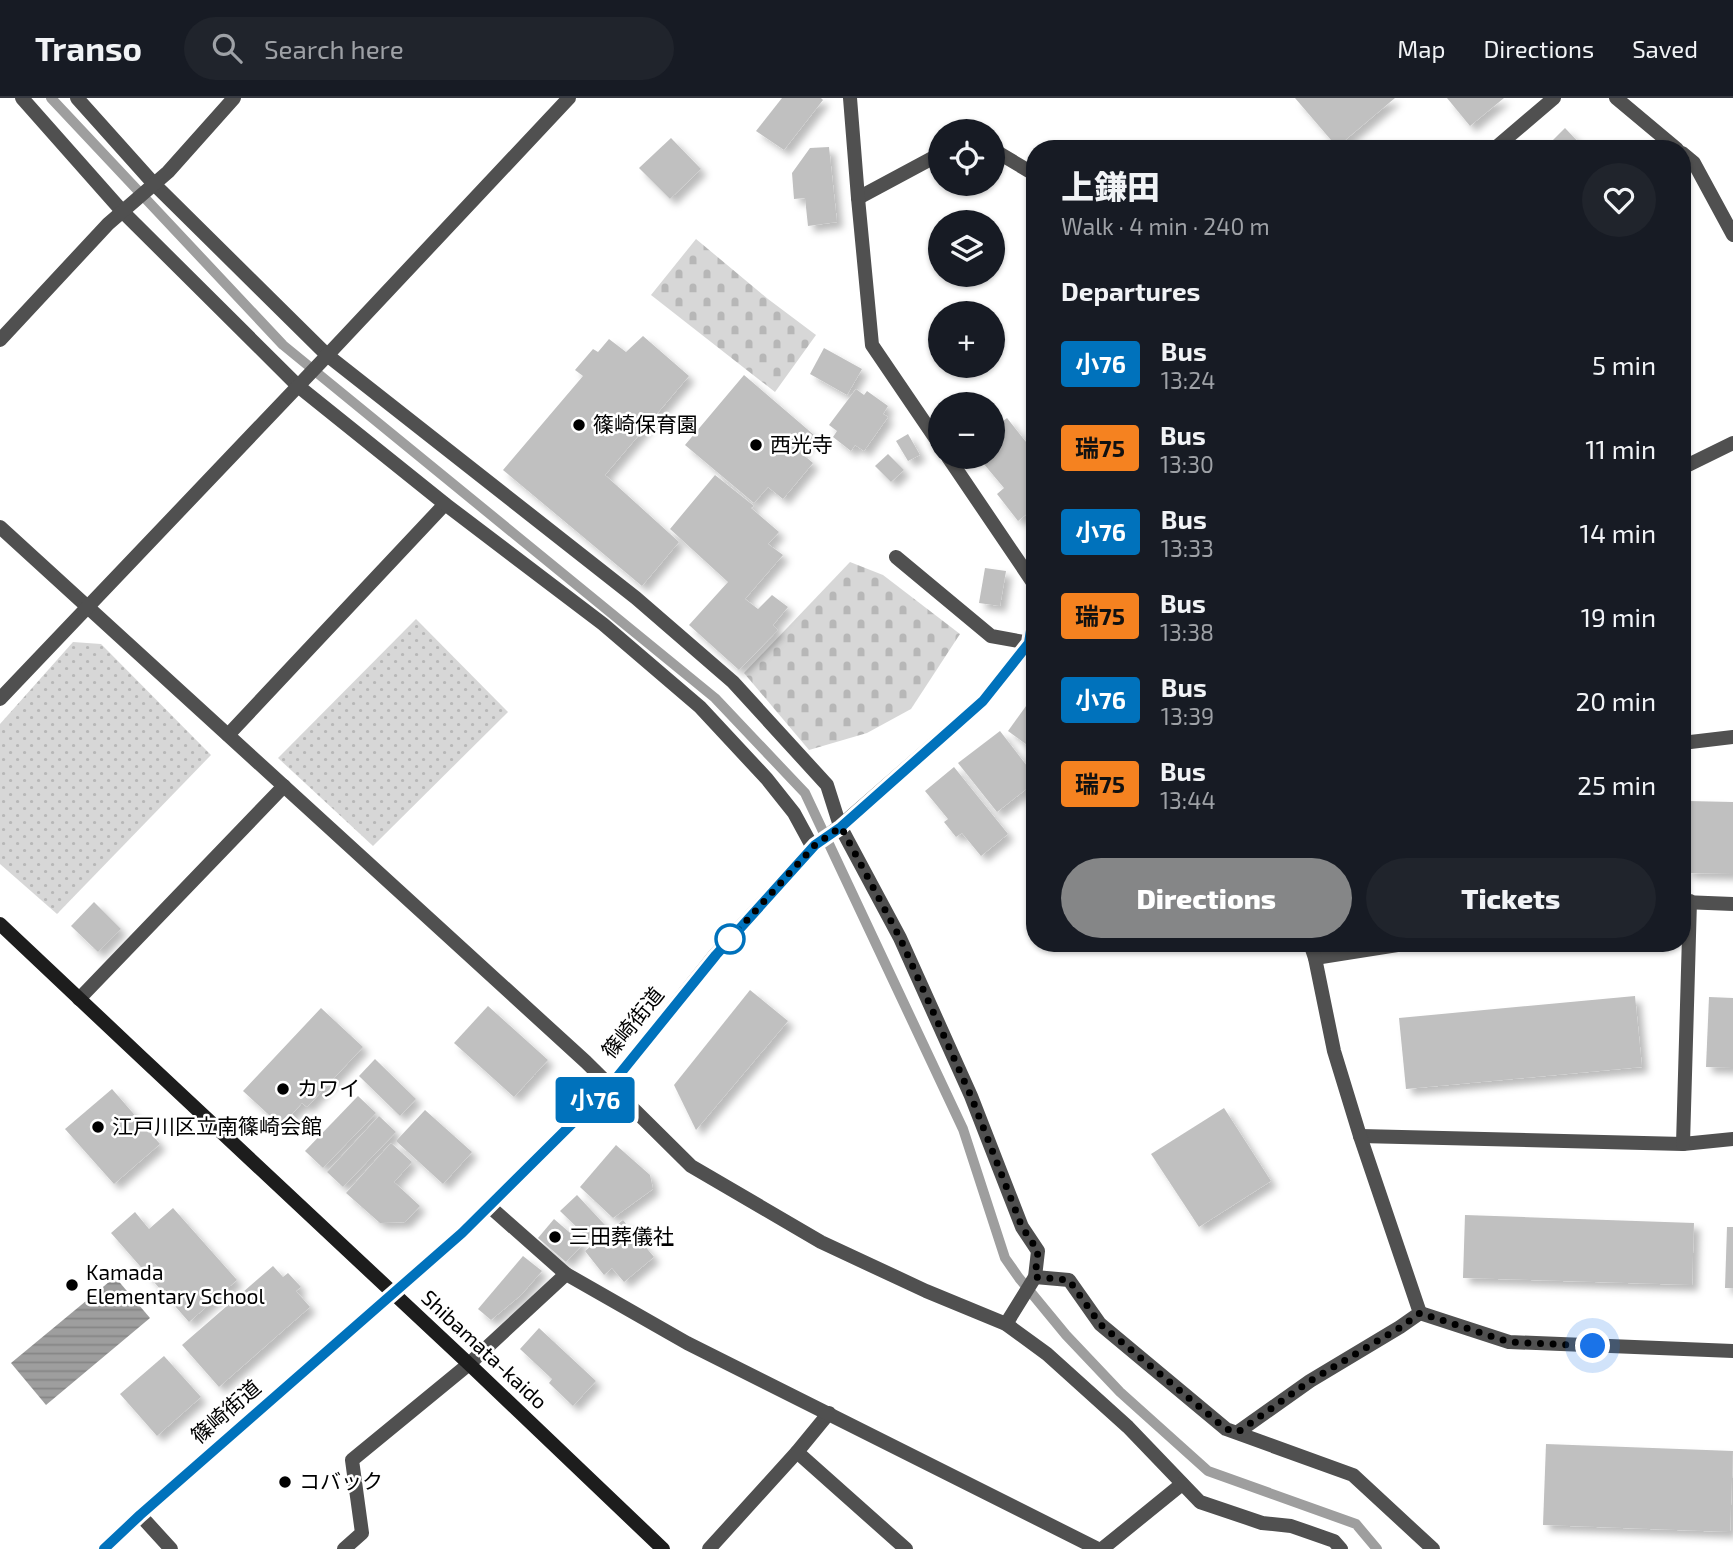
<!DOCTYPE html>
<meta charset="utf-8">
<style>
body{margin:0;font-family:"Exo 2","Noto Sans JP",sans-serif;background:#20242c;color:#f1f3f6;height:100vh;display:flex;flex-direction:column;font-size:26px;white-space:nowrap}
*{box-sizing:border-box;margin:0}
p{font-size:23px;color:#9ea1a6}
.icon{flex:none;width:38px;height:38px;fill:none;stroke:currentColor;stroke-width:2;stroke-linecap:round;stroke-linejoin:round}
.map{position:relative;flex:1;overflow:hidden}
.sheet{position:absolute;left:1026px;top:42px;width:665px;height:812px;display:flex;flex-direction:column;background:#171b24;border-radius:28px;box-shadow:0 2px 5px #0004}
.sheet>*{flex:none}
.badge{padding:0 14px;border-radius:5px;font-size:24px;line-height:46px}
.controls{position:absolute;left:928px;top:21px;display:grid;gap:14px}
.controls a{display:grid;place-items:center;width:77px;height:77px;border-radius:50%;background:#171b24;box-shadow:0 2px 5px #0004;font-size:35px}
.you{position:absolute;width:35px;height:35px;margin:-18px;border:5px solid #fff;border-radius:50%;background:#1a73e8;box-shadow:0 0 0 10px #1a73e833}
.map>.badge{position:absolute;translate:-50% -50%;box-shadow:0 0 0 4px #fff}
h2{padding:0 35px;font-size:26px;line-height:63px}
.round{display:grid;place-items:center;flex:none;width:74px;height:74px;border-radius:37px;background:#20242c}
.headline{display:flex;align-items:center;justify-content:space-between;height:119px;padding:0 35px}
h1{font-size:33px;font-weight:800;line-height:52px}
.primary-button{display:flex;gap:14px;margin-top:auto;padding:14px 35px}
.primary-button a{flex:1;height:80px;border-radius:42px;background:#858687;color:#fff;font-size:28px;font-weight:800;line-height:80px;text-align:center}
.primary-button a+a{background:#20242c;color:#f1f3f6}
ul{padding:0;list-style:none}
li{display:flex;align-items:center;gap:21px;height:84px;padding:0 35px}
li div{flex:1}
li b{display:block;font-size:26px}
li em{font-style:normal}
li .badge{min-width:77px;font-weight:700;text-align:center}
header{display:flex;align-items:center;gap:42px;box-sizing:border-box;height:98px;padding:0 35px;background:#171b24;border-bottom:2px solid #363941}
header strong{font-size:33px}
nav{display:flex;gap:38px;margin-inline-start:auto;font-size:24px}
.search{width:490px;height:63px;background:#20242c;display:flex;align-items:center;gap:18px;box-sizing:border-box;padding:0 24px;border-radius:38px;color:#9ea1a6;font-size:26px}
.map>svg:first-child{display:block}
.grass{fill:url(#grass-dots)}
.cemetery{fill:url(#cemetery-stones)}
.water{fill:url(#water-rules)}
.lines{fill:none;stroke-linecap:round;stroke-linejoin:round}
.stream{stroke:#9e9e9e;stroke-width:10}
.building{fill:#c0c0c0;filter:url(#shadow)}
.service{stroke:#505050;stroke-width:14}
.minor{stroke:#505050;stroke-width:14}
.tertiary{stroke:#505050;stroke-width:14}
.secondary{stroke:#1d1d1d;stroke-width:14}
.line-casing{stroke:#fff;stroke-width:16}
.line{stroke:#0072bc;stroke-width:10}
.walk{stroke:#000;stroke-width:7;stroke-dasharray:0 12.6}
.poi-dot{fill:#000;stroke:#fff;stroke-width:2.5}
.stop-dot{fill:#fff;stroke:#0072bc;stroke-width:3.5}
.labels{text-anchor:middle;stroke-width:5;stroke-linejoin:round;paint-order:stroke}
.poi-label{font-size:21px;fill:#000;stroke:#fff;text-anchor:start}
.street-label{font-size:21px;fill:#000;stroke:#fff}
</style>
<header>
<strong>Transo</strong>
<div class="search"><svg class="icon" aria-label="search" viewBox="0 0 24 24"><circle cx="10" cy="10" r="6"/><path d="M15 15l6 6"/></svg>Search here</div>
<nav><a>Map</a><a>Directions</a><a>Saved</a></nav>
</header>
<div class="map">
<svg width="1733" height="1451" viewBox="0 0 1733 1451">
<defs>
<pattern id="grass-dots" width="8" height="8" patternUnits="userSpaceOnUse" patternTransform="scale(1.75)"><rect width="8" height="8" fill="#d7d7d7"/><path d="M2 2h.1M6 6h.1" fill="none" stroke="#b7b7b7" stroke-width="1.8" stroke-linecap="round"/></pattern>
<pattern id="cemetery-stones" width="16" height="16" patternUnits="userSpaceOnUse" patternTransform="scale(1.75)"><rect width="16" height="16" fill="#d7d7d7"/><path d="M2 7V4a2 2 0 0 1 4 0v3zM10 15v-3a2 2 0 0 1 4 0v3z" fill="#b7b7b7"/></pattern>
<pattern id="water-rules" width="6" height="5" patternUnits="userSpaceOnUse" patternTransform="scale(1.75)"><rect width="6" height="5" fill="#9e9e9e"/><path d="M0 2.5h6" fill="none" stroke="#868686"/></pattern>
<filter id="shadow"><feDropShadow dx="6" dy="6" stdDeviation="3.5" flood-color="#0004"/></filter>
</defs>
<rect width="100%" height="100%" fill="#fff"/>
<!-- grass -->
<g class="grass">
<polygon points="416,521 508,614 373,748 278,660"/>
<polygon points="73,544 101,546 211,657 57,816 0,766 0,626"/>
</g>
<!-- cemetery -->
<g class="cemetery">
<polygon points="696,141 768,201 816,237 775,294 651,197"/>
<polygon points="850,464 883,477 960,536 911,611 867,635 809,652 744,575"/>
</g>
<!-- water -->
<polygon class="water" points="115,1179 150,1220 46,1307 11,1265"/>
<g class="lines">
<!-- stream -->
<polyline class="stream" points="51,0 283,247 715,600 805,695 963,1031 1005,1160 1019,1180 1066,1237 1120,1294 1208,1373 1356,1426 1377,1451"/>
</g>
<!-- building -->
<g class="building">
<polygon points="782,0 821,0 823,2 784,52 756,33"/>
<polygon points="1295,0 1395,0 1337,49"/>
<polygon points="1447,0 1504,0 1470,28"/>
<polygon points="1565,30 1585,51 1544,51"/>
<polygon points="671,40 701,71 670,101 639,70"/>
<polygon points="829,49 837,124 808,128 805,100 794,101 792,75 810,50"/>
<polygon points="643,238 689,278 605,377 679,444 642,488 503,372 583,278 575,272 593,251 598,254 609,241 626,254"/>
<polygon points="824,250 862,271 847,297 810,276"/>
<polygon points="744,277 814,337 800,354 813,365 783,401 768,389 754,405 685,347"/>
<polygon points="856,291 864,297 867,293 888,308 883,316 888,319 864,353 855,347 851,353 833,339 837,333 829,327"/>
<polygon points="1007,320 1034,354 1034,410 1018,423 997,396 1004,390 978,359 992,359 992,332"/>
<polygon points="908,336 920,357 908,363 896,343"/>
<polygon points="888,356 904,372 891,384 875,368"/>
<polygon points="715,377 754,408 751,410 779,434 768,446 783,457 745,501 758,511 772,497 788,509 773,527 778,532 739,572 689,527 728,484 670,431"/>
<polygon points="985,470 1006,473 1000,508 979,505"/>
<polygon points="1034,597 1034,652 1008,633"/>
<polygon points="1000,633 1034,677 1034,685 997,714 958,665"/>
<polygon points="954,669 1008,736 981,758 962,735 956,739 944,724 948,721 925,693"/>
<polygon points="1688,703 1733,704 1733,776 1686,775"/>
<polygon points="94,804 121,831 98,854 71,828"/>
<polygon points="750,892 788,923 696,1032 674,987"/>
<polygon points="1635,898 1642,969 1406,991 1399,920"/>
<polygon points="1709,899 1733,900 1733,970 1706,969"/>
<polygon points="488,908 548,962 514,999 454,945"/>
<polygon points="321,910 363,949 307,1009 302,1005 281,1028 243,993"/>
<polygon points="375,961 416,1001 400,1018 359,978"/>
<polygon points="112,991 160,1046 114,1086 65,1031"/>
<polygon points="358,998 376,1015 323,1070 305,1053"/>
<polygon points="1224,1010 1271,1083 1199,1129 1151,1056"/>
<polygon points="425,1012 472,1054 443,1086 396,1043"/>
<polygon points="379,1018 396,1034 343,1089 327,1074"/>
<polygon points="391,1045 412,1064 394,1084 420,1108 405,1124 380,1125 346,1095"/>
<polygon points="616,1047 650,1077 653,1091 613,1120 580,1089"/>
<polygon points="577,1097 605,1127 589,1141 560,1113"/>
<polygon points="173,1110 237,1182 189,1224 111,1135 135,1114 149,1131"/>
<polygon points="1465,1117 1694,1125 1692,1187 1463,1180"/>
<polygon points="554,1121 583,1146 566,1164 538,1140"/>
<polygon points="623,1122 654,1159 624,1184 612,1170 604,1177 585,1153"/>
<polygon points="1727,1129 1733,1129 1733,1190 1725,1190"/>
<polygon points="523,1158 542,1173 521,1197 491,1222 478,1211"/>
<polygon points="273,1168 283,1179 288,1175 301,1189 296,1193 310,1209 219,1289 182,1247"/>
<polygon points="539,1230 596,1283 573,1308 549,1285 552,1281 520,1251"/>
<polygon points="164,1258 201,1299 157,1338 120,1296"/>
<polygon points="1546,1346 1733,1353 1730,1434 1543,1427"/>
</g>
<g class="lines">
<!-- service -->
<g class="service">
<polyline points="1616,0 1677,51"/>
<polyline points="992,51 1034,76"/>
<polyline points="1682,55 1694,65 1733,137"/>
<polyline points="858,100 940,56"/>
<polyline points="896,459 991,538 1029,545"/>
<polyline points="228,637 445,406"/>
<polyline points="1682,645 1733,639"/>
<polyline points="1683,804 1733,806"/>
<polyline points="1315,860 1410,845"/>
<polyline points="1360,1038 1683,1046 1733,1041"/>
<polyline points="1683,1046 1690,803"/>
<polyline points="489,1108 566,1176"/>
<polyline points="797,1354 906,1451"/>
<polyline points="709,1451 797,1354 829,1315"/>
</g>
<!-- minor -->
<g class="minor">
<polyline points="22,0 122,113 298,288 445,406 603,526 700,609 767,681 794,715 813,750"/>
<polyline points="77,0 154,86 327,257 636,500 733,584 827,687 840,728 900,840 971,998 1022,1129 1038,1153 1035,1179 1006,1226"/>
<polyline points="850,0 858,100 872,247 940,347"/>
<polyline points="0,242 108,126 168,74 234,0"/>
<polyline points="948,359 1034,486"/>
<polyline points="1682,370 1733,345"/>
<polyline points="0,429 586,964 691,1068 821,1144 926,1193 1006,1226 1047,1256 1128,1329 1200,1404 1262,1425 1291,1428 1334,1443 1341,1451"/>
<polyline points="0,601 321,264 569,0"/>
<polyline points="79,901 284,688"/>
<polyline points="1035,1179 1069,1182 1100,1226 1226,1331 1353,1377 1433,1451"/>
<polyline points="1420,1215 1509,1244 1733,1253"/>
<polyline points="1238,1334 1310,1283 1400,1229 1420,1215 1360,1038 1334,953 1315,860 1310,845"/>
<polyline points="140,1417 171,1451"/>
<polyline points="344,1451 362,1435 352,1362 469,1266 566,1176 687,1245 1098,1451"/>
<polyline points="1102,1451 1182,1386"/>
</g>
<!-- tertiary -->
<g class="tertiary">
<polyline points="1494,51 1554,0"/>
<polyline points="104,1451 140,1417 462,1135 610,988 715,857 815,747 840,728 983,603 1029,545 1034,512"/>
</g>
<!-- secondary -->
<polyline class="secondary" points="0,826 141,959 469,1266 663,1451"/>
</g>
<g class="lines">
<!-- line casing -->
<g class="line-casing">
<polyline id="line" points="104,1451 140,1417 462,1135 610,988 716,857 815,747 841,729 983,603 1029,545 1034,513"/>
</g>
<!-- line -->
<use href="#line" class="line"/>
<!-- walk -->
<polyline class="walk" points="730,841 815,747 841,729 900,840 971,998 1022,1129 1038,1153 1035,1179 1069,1182 1100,1226 1226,1331 1238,1334 1310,1283 1401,1229 1420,1215 1509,1244 1593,1248"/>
</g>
<!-- markers -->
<g class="poi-dot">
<circle cx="579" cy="327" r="7"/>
<circle cx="756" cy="347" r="7"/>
<circle cx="283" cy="991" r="7"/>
<circle cx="98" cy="1029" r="7"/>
<circle cx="555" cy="1139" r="7"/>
<circle cx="72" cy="1187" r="7"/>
<circle cx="285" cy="1384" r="7"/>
</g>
<circle class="stop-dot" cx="730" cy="841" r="14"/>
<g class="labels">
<!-- poi labels -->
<g class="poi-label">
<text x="593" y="334">篠崎保育園</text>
<text x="770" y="354">西光寺</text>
<text x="297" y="998">カワイ</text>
<text x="112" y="1036">江戸川区立南篠崎会館</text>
<text x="569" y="1146">三田葬儀社</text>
<text x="86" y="1182">Kamada<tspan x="86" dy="24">Elementary School</tspan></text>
<text x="299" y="1391">コバック</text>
</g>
<!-- street labels -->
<g class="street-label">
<text transform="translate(633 925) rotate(-51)" y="7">篠崎街道</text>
<text transform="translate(484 1252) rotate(43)" y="7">Shibamata-kaido</text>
<text transform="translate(226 1314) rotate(-41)" y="7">篠崎街道</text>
</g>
</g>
</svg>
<div class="controls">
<a><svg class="icon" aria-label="locate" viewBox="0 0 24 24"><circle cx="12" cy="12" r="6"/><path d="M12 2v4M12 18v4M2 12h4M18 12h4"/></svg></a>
<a><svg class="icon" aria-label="layers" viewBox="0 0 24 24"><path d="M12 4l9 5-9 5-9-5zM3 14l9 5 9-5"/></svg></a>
<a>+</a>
<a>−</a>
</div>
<div class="you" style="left:1593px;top:1248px"></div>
<b class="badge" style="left:595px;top:1002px;background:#0072bc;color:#fff">小76</b>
<section class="sheet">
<div class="headline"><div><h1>上鎌田</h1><p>Walk · 4 min · 240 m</p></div><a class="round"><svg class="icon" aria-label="heart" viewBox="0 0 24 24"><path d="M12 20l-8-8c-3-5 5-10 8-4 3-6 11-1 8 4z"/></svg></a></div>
<h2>Departures</h2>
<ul>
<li><span class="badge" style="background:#0072bc;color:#fff">小76</span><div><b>Bus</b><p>13:24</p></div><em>5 min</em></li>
<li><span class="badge" style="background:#f58220;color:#111">瑞75</span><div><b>Bus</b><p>13:30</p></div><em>11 min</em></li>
<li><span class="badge" style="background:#0072bc;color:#fff">小76</span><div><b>Bus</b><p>13:33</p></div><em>14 min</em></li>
<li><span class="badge" style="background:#f58220;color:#111">瑞75</span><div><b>Bus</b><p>13:38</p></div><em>19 min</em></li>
<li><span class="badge" style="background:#0072bc;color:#fff">小76</span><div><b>Bus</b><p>13:39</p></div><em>20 min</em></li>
<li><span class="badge" style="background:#f58220;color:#111">瑞75</span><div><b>Bus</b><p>13:44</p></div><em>25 min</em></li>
</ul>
<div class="primary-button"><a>Directions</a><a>Tickets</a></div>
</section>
</div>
